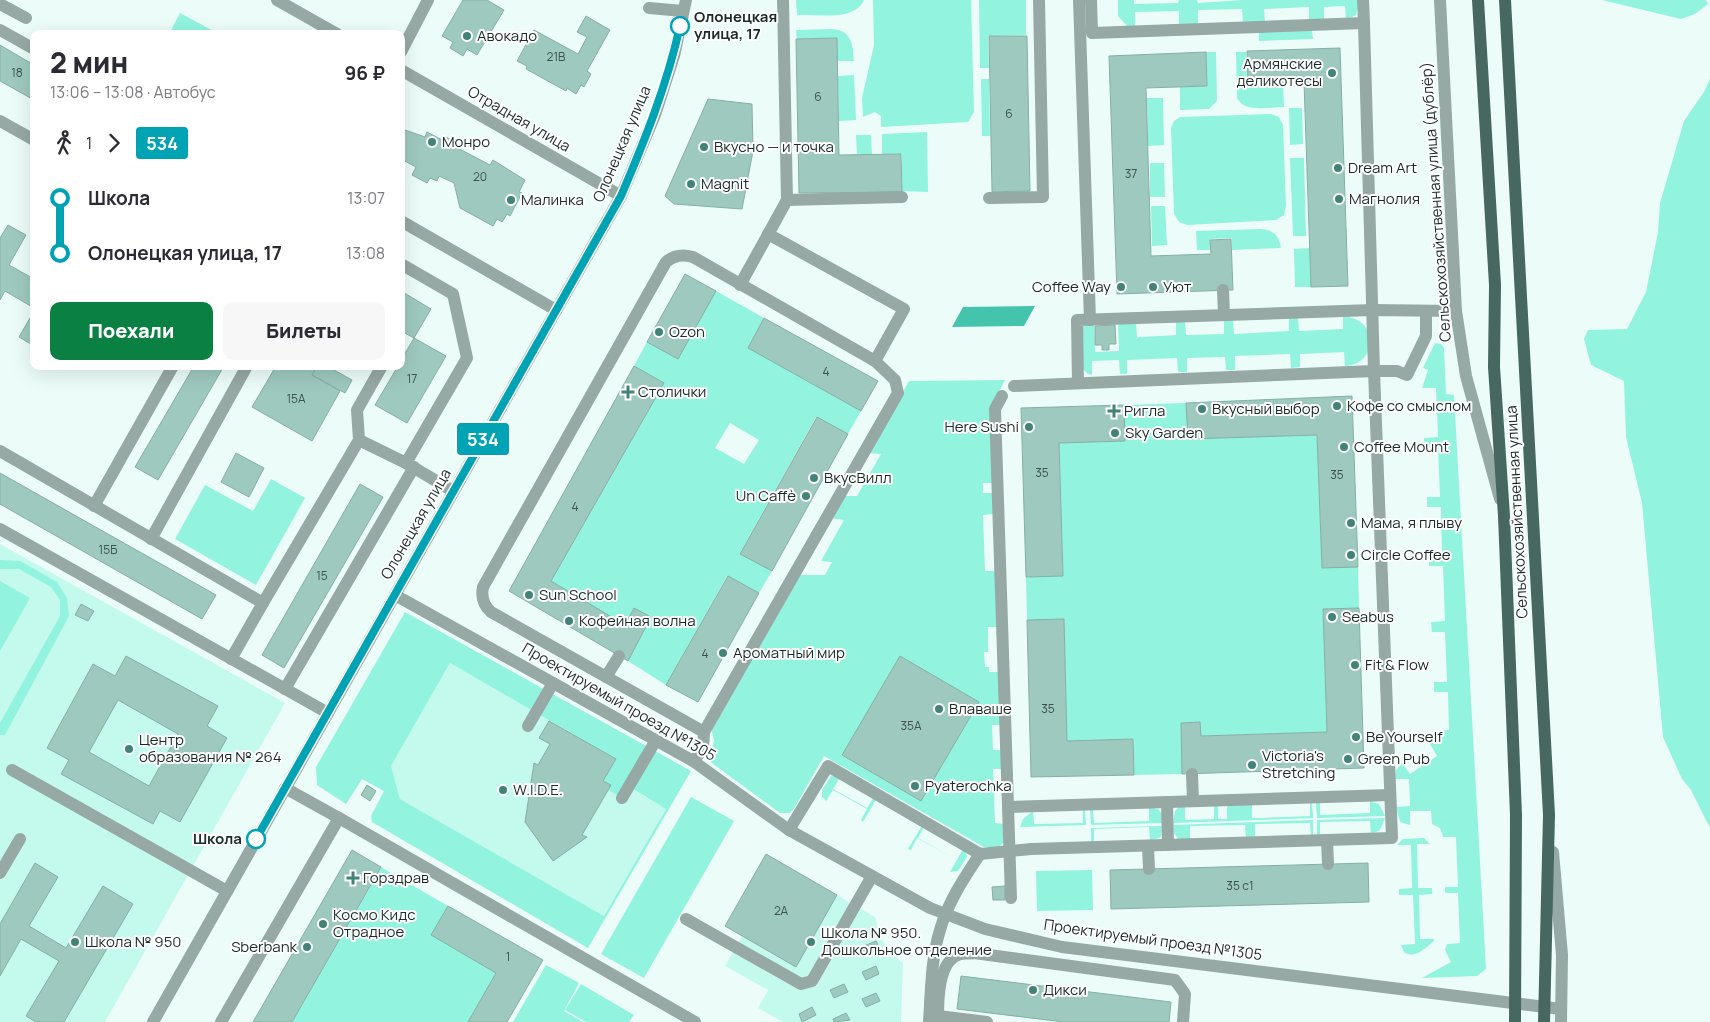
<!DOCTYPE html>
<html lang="ru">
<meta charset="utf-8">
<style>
body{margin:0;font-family:Manrope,sans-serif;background:#f7f7f7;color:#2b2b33;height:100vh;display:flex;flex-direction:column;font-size:19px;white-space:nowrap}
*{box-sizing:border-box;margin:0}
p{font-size:16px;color:#7c7c81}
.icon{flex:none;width:28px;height:28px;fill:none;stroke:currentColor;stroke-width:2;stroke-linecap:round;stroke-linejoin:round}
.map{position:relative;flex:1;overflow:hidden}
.sheet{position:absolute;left:30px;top:30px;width:375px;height:340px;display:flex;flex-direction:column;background:#fff;border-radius:10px;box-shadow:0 5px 20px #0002}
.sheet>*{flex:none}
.badge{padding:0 10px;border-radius:4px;font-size:18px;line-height:32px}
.map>.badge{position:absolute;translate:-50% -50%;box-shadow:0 0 0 2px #fff}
.legs{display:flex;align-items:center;gap:8px;height:55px;padding:0 20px;font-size:16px}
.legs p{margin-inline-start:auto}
.headline{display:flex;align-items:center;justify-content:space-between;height:85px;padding:0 20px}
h1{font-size:28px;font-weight:800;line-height:38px}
.primary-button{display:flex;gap:10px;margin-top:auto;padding:10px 20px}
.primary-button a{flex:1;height:58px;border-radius:10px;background:#0b8043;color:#fff;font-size:20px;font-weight:800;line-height:58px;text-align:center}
.primary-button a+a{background:#f7f7f7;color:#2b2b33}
ul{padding:0 20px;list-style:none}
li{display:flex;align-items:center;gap:18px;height:55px;font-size:19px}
li i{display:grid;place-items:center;width:8px;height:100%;margin:0 6px;background:currentColor}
li i::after{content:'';width:12px;height:12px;margin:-6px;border:4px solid;border-radius:50%;background:#fff}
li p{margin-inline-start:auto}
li:first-child i{background:linear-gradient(#0000 50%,currentColor 0)}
li:last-child i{background:linear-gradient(currentColor 50%,#0000 0)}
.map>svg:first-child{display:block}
.built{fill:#c4faed}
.green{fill:#92f3df;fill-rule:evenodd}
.water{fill:#44c3ad}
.building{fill:#9ec9bf;stroke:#86afa6;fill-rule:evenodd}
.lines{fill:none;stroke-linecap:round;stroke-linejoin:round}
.minor{stroke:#97a9a5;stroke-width:12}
.major{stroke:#476860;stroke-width:12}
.line-1-casing{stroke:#fff;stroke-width:11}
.line-1{stroke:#00a3b4;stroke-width:8}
.stop-1-dot{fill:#fff;stroke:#00a3b4;stroke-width:2.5}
.poi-dot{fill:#418477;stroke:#fff;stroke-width:2}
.labels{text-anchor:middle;stroke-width:4;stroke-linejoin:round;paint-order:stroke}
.number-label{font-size:12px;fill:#3c524e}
.stop-label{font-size:15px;font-weight:bold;fill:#1b2b28;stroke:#fff;text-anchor:start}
.poi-label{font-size:15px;fill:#1b2b28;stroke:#fff;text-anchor:start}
.street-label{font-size:15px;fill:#1b2b28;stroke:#fff}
</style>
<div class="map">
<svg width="1710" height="1022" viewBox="0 0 1710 1022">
<rect width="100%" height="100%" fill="#ecfdf9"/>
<!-- built -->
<g class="built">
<polygon points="0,544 285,703 105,1022 0,1022"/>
<polygon points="450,663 616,759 603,781 611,785 609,790 632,789 666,809 604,916 400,799 391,766"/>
<polygon points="766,854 875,917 881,938 890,952 903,963 901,1022 783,1022 758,1008 768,990 725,966 742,936 725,926"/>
</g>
<!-- green -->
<g class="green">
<path d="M796 0H864C854 22 817 14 797 15Z"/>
<polygon points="873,0 971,0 974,112 968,122 881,127 881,116 875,112 863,117 862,98 874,45"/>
<polygon points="979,0 1026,0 1026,35 988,36 989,68 980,68"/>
<polygon points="1118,0 1134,0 1134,4 1178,3 1179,0 1197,0 1198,3 1242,0 1360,0 1356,15 1346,20 1345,6 1324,7 1324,20 1309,21 1309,7 1264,9 1265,22 1243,23 1242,9 1198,10 1198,24 1179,25 1179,11 1135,12 1135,26 1127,26 1118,16"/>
<polygon points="1602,0 1706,0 1708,4 1695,14 1681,19"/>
<polygon points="180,13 219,34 169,34"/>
<path d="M833 29C852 31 853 45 854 61H837V38L797 39 796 30Z"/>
<polygon points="1312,30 1313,39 1259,41 1259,32"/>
<polygon points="1206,52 1216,52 1217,101 1209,109 1180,110 1180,87 1207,86"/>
<path d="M1236 52H1246L1247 85 1283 84 1284 107C1269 107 1244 113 1237 98Z"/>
<polygon points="854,75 856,120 839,121 838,76"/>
<polygon points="981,79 989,79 990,136 982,136"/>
<polygon points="1710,79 1710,828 1691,790 1682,779 1663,737 1642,503 1626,437 1624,381 1591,365 1584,339 1588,330 1627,329 1646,292 1658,232 1660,203 1684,121 1704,92"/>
<polygon points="1147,98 1163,98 1164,145 1148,146"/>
<polygon points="1289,108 1302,108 1303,144 1290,145"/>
<polygon points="1271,114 1279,117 1283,125 1286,206 1284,215 1276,220 1187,225 1179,222 1174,214 1171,128 1174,121 1180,117"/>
<polygon points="927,132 928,192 902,191 902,154 882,154 882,134"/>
<polygon points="856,135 871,135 872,154 857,154"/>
<polygon points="1290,158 1304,158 1306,236 1293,236"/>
<polygon points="1150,163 1164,163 1165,197 1150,197"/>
<polygon points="1151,206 1165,206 1167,245 1152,246"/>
<path d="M1261 229C1274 230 1279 236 1281 248L1232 250V238L1210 239V250H1197L1196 231Z"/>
<polygon points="1310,248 1311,287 1295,287 1294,249"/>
<path d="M716 291 764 318 748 348 861 411 848 434 816 417 740 553 772 571 759 593 727 576 666 685 628 661 651 617 634 608 625 625 551 581 664 383 634 366 647 342 678 359ZM730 423 759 440 744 464 715 448Z"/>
<path d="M1343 316C1380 319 1378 364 1345 366L1344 352 1300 354V367L1291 368 1290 354 1235 356V370H1226L1225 357 1187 358V372H1178L1177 358 1127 360V374H1120L1119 360 1092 361V375L1088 374 1083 369 1081 325H1094L1095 352 1119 351 1118 324 1136 323 1137 337H1142L1176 335V322H1185L1186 335 1224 334V320H1233L1234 334 1289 331V318L1298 317 1299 331 1343 329Z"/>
<polygon points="1435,343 1441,344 1444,348 1446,394 1454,395 1486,969 1477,976 1422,978 1451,962 1445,950 1447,944 1460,943 1458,893 1445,893 1445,887 1458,887 1456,837 1443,837 1440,828 1432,824 1431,811 1410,811 1410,825 1400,822 1396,807 1410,806 1409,779 1395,779 1396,770 1402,763 1410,774 1437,756 1430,744 1435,731 1449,730 1448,692 1434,692 1434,682 1447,682 1445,632 1432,632 1431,622 1445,621 1443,566 1429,566 1429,557 1442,556 1441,507 1427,507 1427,497 1440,497 1438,447 1425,447 1424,438 1438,437 1436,388 1422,388 1428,370 1423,368"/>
<path d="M1005 380 990 409 993 483H983V493H993L994 514 983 515 985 571H995L998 627H988V652H984L985 667H989V672H1000L1003 725H992L993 750H1003L1004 769H993L995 823 1005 824 1006 840 999 847H984L824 756 795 807 790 813H780L709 761 714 741 711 727 798 575H825L832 562 821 561 844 520 831 518 843 496H857L881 454 868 453 909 381ZM900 656 979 702 921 801 842 755Z"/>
<polygon points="1186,403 1188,439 1317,435 1322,567 1358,567 1359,608 1323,609 1327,732 1201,736 1200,722 1181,723 1182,774 1134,775 1133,739 1067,741 1064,619 1027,620 1026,577 1063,575 1059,443 1124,405"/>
<polygon points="271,479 305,498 256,585 175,539 205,485 253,511"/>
<polygon points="0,560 20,561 57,582 67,598 69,616 5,735 0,735 0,723 60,616 60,600 51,587 19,569 0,569"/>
<polygon points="0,581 30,598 0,651"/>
<path d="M405 612 691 771 588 948 372 822 371 816 384 791 362 779 346 804 317 785 316 767ZM450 663 616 759 603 781 611 785 608 790 626 800 633 789 666 809 604 916 400 799 391 766Z"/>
<polygon points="834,775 840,777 833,789 867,808 874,797 877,798 863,822 861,820 867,809 833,790 826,801 822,797 822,790 831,776"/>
<polygon points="691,797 734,821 644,978 601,954"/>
<polygon points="1370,801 1379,804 1385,816 1317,818 1316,802 1320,802 1320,815 1370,813"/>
<polygon points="1310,802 1312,802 1313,818 1173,823 1175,811 1180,806 1185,806 1185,820 1214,819 1214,805 1218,805 1218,819 1227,819 1227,805 1252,804 1252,818 1260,818 1310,816"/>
<polygon points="1149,807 1158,809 1162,814 1162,823 1091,825 1090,809 1093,809 1094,823 1149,821"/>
<polygon points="1083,809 1085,809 1086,825 1020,827 1023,819 1033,811 1034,824 1083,823"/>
<polygon points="1385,818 1380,830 1371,834 1370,821 1320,822 1320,836 1317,836 1317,820"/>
<polygon points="1313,820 1313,836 1311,836 1310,823 1255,824 1255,838 1246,838 1245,825 1190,826 1190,840 1178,839 1174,833 1173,825"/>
<polygon points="923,824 925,825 918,838 957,860 964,847 967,857 958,871 950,872 957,860 917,838 911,850 908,849"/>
<polygon points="1162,826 1161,837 1150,841 1149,827 1094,829 1094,842 1091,842 1091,828"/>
<path d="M1424 838 1430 844H1417L1418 888H1432V894L1419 895 1420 939H1434V941C1425 948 1415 960 1404 952L1401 945 1415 944 1413 895H1399V889L1412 888 1411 845H1397L1403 839Z"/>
<polygon points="381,867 448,906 431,935 496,973 468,1022 292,1022"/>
<polygon points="1092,870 1093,910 1037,911 1036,871"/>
<polygon points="546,965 579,983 564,1011 583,1022 513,1022"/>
<polygon points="581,984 634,1015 629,1022 586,1022 565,1010"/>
</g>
<!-- water -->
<polygon class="water" points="1035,306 1024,326 952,327 963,307"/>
<!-- building -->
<g class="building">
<polygon points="463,0 487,0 504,10 477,55 467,49 463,56 450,48 453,42 442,36"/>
<polygon points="586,16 610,30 587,71 591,74 584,87 581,85 576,94 567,88 566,91 526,69 527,66 517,61 534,30 578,54 587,37 577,32"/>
<polygon points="989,36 1027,36 1030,191 992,192"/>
<polygon points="837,38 839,155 901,154 902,192 799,193 796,39"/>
<polygon points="0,45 34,65 34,100 0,81"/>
<polygon points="1340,48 1348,286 1311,287 1304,82 1248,84 1247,51"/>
<polygon points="1206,52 1207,86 1146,88 1151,256 1211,254 1210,240 1231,239 1233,290 1117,294 1109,56"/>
<polygon points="708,99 752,104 753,151 742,209 674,204 665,196"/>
<polygon points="405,130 425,137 427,132 444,141 446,137 454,141 452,145 490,165 493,160 525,180 519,192 522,193 510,216 507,214 502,222 497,219 493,226 460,208 454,183 439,176 437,181 430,178 427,183 412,175 416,167 401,159 401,137"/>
<polygon points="8,225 26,235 9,265 34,279 34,308 5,291 0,300 0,238"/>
<polygon points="685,274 716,291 678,359 647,342"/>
<polygon points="401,291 431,309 414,338 401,331"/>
<polygon points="34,311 34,346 19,337"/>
<polygon points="764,318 878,381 861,411 748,348"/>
<polygon points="1115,325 1116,344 1109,344 1109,350 1102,350 1102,345 1095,345 1095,326"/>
<polygon points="414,338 446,356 407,423 375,405 398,366 401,366 401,360"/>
<polygon points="194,366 224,366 158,480 135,467"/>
<polygon points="276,366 317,366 312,375 340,391 312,441 252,407"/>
<polygon points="317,366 327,366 352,380 345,393 312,375"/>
<polygon points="634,366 664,383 551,581 625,625 634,608 651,617 628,661 509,591"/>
<polygon points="1352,396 1358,567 1322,568 1317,435 1188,439 1186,403"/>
<polygon points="1124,405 1125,441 1059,443 1063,576 1026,577 1021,408"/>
<polygon points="817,417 848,434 772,571 740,554"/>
<polygon points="236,453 264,468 249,497 221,482"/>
<polygon points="0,473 216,595 202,619 0,504"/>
<polygon points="360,484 383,497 284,668 262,655"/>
<polygon points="728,576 759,593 698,702 666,685"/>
<polygon points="81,604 94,611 88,621 75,615"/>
<polygon points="1359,608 1364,768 1182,774 1181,723 1200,722 1201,736 1327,732 1323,609"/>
<polygon points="1064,619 1067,741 1133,739 1134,775 1031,777 1027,620"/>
<path d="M126 656 218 706 207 726 227 738 180 822 160 811 153 824 61 774 69 760 47 748 93 664 115 676ZM118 700 178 734 149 786 89 752Z"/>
<polygon points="900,656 979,702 921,801 842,755"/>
<polygon points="549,721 616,759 603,781 611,785 582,835 587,837 553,861 525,822 534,763 538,765 550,744 539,738"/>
<polygon points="367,785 376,791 370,801 361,795"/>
<polygon points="352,850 381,867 292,1022 253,1022"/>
<polygon points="766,854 837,895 796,967 725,926"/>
<polygon points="35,863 58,877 29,926 66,948 103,886 133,904 64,1022 36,1022 26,1016 59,961 21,939 0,976 0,924"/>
<polygon points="1368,863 1369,902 1111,909 1110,870"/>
<polygon points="1005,886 1005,900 993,900 992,887"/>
<polygon points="448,906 543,960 507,1022 468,1022 496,973 431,935"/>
<polygon points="876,941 880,949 866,955 862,947"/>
<polygon points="876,966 879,974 866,980 862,972"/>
<polygon points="961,976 1171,1002 1169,1022 1064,1022 957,1009"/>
<polygon points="844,984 848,992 834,998 830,990"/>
<polygon points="876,993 880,1001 866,1007 862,999"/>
<polygon points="812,1007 816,1015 802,1022 799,1014"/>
<polygon points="846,1013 850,1020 834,1022 833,1019"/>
</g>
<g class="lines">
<!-- minor -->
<g class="minor">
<polyline points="277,0 337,34"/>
<polyline points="783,0 787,200"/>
<polyline points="1079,0 1090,320"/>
<polyline points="1363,0 1364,23"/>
<polyline points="1440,0 1456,311 1466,376 1500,499"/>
<polyline points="0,4 26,18"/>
<polyline points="649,8 683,11"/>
<polyline points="0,30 34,49"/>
<polyline points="401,52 428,0"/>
<polyline points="401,70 621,196"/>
<polyline points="0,121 34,140"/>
<polyline points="989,198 1043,197 1039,0"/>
<polyline points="401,221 556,310"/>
<polyline points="768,234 904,309 875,361"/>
<polyline points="401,264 453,294 467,358 406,463 453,491"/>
<polyline points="740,285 787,200 902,197"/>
<polyline points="1223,290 1224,315"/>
<polyline points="1078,383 1077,320 1372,310 1456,311"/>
<polyline points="1014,386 1374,371 1397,371 1407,375 1426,336 1426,312"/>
<polyline points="1002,396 995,409 1011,898"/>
<polyline points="359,440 406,463"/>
<polyline points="0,451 263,603 231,659"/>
<polyline points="94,506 173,366"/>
<polyline points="0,529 328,713"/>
<polyline points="151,539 247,366"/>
<polyline points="395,595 693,761 789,830 930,908 985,929 1062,947 1561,1009"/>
<polyline points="263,603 359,440 357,410 382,366"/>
<polyline points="606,677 619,656"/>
<polyline points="285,689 414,467"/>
<polyline points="528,726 553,683"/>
<path d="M693 761 703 749 704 732 491 612C483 605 481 597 483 587L666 262C674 255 682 254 693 257L875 361 895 380 898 393 704 732"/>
<polyline points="12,770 227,891"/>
<polyline points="1192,774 1193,801"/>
<polyline points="285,788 339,818"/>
<polyline points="622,798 656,740"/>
<polyline points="1167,802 1168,845"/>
<polyline points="1009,807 1390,795"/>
<polyline points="789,830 828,766 980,854"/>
<polyline points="1327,840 1328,864"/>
<polyline points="1148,846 1149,869"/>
<polyline points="1553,852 1562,955 1561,1022"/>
<polyline points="0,873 20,839"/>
<polyline points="686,919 801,984 812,981 872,876"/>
<polyline points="938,1016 987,1022"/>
<polyline points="153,1022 621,196 655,115 674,56 686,0"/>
<polyline points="221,1022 339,818 695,1022"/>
<path d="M929 1022C931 991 931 959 940 930 948 902 964 878 980 854L1031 849 1392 838 1374 371 1364 23 1092 33 1091 0"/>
<path d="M938 1022C938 1004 937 963 958 955 962 953 969 954 974 953L1175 980 1185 994 1183 1022"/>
</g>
<!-- major -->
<g class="major">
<polyline points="1478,0 1495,285 1494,367 1504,516 1516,815 1515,1022"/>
<polyline points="1505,0 1549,815 1544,1022"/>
</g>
</g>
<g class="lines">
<!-- line-1 casing -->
<g class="line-1-casing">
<path id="line-1" d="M256 839 621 196C645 140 667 85 680 26"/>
</g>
<!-- line-1 -->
<use href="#line-1" class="line-1"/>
</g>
<!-- markers -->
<g class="stop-1-dot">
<circle cx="680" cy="26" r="9"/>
<circle cx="256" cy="839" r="9"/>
</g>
<g class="poi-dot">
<circle cx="467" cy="36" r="5"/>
<circle cx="1332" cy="73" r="5"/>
<circle cx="432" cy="142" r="5"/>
<circle cx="704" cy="147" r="5"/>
<circle cx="1338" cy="168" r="5"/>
<circle cx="691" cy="184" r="5"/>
<circle cx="1339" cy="199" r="5"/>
<circle cx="511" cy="200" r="5"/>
<circle cx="1121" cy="287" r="5"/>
<circle cx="1153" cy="287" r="5"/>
<circle cx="659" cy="332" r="5"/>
<path d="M625.5 384.5h5v5h5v5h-5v5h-5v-5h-5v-5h5z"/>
<circle cx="1337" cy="406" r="5"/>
<circle cx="1202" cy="409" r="5"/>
<path d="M1111.5 403.5h5v5h5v5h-5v5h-5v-5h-5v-5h5z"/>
<circle cx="1029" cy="427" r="5"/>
<circle cx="1115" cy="433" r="5"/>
<circle cx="1344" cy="447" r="5"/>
<circle cx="814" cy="478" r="5"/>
<circle cx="806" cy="496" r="5"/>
<circle cx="1351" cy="523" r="5"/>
<circle cx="1351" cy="555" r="5"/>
<circle cx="529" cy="595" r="5"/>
<circle cx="1332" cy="617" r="5"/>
<circle cx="569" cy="621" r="5"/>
<circle cx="723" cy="653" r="5"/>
<circle cx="1355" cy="665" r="5"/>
<circle cx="939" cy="709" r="5"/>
<circle cx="1356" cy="737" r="5"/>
<circle cx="129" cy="749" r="5"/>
<circle cx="1348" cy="759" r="5"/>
<circle cx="1252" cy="765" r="5"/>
<circle cx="915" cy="786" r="5"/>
<circle cx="503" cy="790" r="5"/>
<path d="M350.5 870.5h5v5h5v5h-5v5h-5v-5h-5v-5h5z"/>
<circle cx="323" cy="924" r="5"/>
<circle cx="75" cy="942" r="5"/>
<circle cx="811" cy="942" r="5"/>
<circle cx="307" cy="947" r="5"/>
<circle cx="1033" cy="990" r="5"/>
</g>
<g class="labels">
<!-- number labels -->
<g class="number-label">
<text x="556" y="61">21В</text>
<text x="17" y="77">18</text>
<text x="818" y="101">6</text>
<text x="1009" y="118">6</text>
<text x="1131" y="178">37</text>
<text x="480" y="181">20</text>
<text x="826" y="376">4</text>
<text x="412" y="383">17</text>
<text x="296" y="403">15А</text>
<text x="1042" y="477">35</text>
<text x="1337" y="479">35</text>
<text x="575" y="511">4</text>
<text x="108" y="554">15Б</text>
<text x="322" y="580">15</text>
<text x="705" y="658">4</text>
<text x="1048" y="713">35</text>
<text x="911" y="730">35А</text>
<text x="1240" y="890">35 c1</text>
<text x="781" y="915">2А</text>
<text x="508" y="961">1</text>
</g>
<!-- stop labels -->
<g class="stop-label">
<text x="694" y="22">Олонецкая<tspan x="694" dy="17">улица, 17</tspan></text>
<text x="242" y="844" text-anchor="end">Школа</text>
</g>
<!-- poi labels -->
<g class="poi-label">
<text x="477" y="41">Авокадо</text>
<text x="1322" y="69" text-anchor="end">Армянские<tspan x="1322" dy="17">деликотесы</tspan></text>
<text x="442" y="147">Монро</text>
<text x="714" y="152">Вкусно — и точка</text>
<text x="1348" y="173">Dream Art</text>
<text x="701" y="189">Magnit</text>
<text x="1349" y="204">Магнолия</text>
<text x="521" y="205">Малинка</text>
<text x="1111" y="292" text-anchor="end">Coffee Way</text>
<text x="1163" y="292">Уют</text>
<text x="669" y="337">Ozon</text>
<text x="638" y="397">Столички</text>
<text x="1347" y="411">Кофе со смыслом</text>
<text x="1212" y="414">Вкусный выбор</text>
<text x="1124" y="416">Ригла</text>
<text x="1019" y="432" text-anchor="end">Here Sushi</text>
<text x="1125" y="438">Sky Garden</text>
<text x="1354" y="452">Coffee Mount</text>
<text x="824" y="483">ВкусВилл</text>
<text x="796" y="501" text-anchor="end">Un Caffè</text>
<text x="1361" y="528">Мама, я плыву</text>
<text x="1361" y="560">Circle Coffee</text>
<text x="539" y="600">Sun School</text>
<text x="1342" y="622">Seabus</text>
<text x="579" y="626">Кофейная волна</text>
<text x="733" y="658">Ароматный мир</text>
<text x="1365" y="670">Fit &amp; Flow</text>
<text x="949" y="714">Влаваше</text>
<text x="1366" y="742">Be Yourself</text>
<text x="139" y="745">Центр<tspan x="139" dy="17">образования № 264</tspan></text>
<text x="1262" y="761">Victoria's<tspan x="1262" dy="17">Stretching</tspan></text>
<text x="1358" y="764">Green Pub</text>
<text x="925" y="791">Pyaterochka</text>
<text x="513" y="795">W.I.D.E.</text>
<text x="363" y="883">Горздрав</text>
<text x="333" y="920">Космо Кидс<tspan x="333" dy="17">Отрадное</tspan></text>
<text x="821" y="938">Школа № 950.<tspan x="821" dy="17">Дошкольное отделение</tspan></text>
<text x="85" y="947">Школа № 950</text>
<text x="297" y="952" text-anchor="end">Sberbank</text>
<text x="1043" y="995">Дикси</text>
</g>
<!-- street labels -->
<g class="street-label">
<text transform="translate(519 119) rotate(30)" y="5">Отрадная улица</text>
<text transform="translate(622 144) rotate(-67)" y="5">Олонецкая улица</text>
<text transform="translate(1436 202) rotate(-94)" y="5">Сельскохозяйственная улица (дублёр)</text>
<text transform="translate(1517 512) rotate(-93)" y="5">Сельскохозяйственная улица</text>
<text transform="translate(416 524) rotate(-60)" y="5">Олонецкая улица</text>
<text transform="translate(619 702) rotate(30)" y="5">Проектируемый проезд №1305</text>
<text transform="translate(1153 940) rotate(8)" y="5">Проектируемый проезд №1305</text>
</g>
</g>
</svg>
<b class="badge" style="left:483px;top:439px;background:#00a3b4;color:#fff">534</b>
<section class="sheet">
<div class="headline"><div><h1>2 мин</h1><p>13:06 – 13:08 · Автобус</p></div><b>96 ₽</b></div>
<div class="legs"><svg class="icon" aria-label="walk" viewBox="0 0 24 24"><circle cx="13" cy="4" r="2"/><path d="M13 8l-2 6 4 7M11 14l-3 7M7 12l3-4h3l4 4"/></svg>1<svg class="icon" aria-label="forward" viewBox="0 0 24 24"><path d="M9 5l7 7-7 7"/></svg><b class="badge" style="background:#00a3b4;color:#fff">534</b></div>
<ul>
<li><i style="color:#00a3b4"></i><b>Школа</b><p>13:07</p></li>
<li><i style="color:#00a3b4"></i><b>Олонецкая улица, 17</b><p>13:08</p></li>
</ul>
<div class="primary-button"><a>Поехали</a><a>Билеты</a></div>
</section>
</div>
